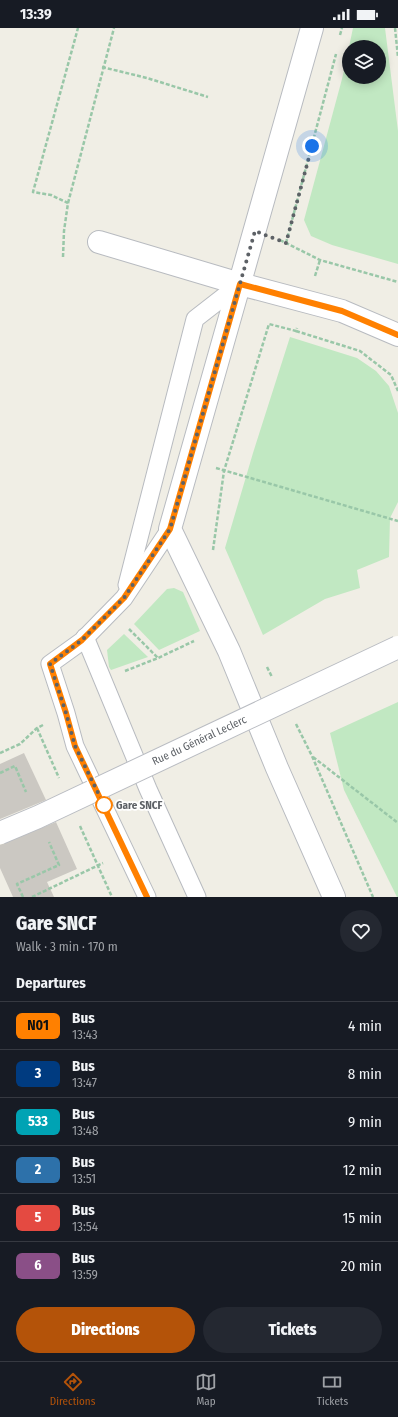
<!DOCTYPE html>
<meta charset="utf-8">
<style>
body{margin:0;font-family:"Fira Sans Condensed",sans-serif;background:#242831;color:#f1f3f6;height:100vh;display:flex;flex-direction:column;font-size:15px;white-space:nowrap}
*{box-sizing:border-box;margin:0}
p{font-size:13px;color:#9ea1a6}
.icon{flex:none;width:22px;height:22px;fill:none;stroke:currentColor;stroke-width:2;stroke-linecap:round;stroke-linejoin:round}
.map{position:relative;height:869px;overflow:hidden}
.side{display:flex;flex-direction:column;background:#171b24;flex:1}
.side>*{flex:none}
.badge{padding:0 8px;border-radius:6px;font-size:14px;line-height:26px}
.tools{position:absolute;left:342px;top:12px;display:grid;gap:8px}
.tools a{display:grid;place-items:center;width:44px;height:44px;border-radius:50%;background:#171b24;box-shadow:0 2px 10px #0003;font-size:20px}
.you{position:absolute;width:20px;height:20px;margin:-10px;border:3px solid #fff;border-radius:50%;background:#1a73e8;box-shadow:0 0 0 6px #1a73e833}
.map>.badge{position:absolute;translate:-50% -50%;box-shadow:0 0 0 2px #fff}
h2{padding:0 16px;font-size:15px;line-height:36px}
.round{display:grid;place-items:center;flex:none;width:42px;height:42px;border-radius:21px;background:#242831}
.head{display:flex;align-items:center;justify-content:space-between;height:68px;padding:0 16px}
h1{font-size:19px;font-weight:800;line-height:30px}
.primary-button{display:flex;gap:8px;margin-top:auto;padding:8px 16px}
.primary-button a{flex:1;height:46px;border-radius:24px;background:#b45309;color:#fff;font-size:16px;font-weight:800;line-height:46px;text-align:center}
.primary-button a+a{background:#242831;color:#f1f3f6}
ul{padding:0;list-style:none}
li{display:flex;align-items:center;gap:12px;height:48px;padding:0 16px;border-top:1px solid #363941}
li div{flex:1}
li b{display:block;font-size:15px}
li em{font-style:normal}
li .badge{min-width:44px;font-weight:700;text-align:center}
.status{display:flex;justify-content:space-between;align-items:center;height:28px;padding:0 20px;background:#171b24;direction:ltr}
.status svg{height:11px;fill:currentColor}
.tabs{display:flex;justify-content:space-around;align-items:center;height:56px;border-top:1px solid #363941;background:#171b24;font-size:11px;color:#9ea1a6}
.tabs a{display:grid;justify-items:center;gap:2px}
.tabs .selected{color:#b45309}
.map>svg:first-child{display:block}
.green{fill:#c1e8c2}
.building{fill:#cbc8c2}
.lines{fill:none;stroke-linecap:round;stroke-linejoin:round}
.lane-casing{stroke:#b8bbc0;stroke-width:19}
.street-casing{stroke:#b8bbc0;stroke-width:24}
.path{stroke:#99c7a8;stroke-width:2.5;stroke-dasharray:4 2;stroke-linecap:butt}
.lane{stroke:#fff;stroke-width:17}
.street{stroke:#fff;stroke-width:22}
.secondary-bridge-casing{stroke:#b9bcc2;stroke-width:24;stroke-linecap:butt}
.secondary-bridge{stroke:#fff;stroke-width:22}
.line-casing{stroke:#fff;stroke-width:9}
.line{stroke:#ff8000;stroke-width:6}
.walk{stroke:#5d6166;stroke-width:4;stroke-dasharray:0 7.2}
.stop-dot{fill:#fff;stroke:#ff8000;stroke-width:2}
.labels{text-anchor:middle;stroke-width:3.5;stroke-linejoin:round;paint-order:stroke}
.street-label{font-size:11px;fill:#5d6166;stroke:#fff}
.stop-label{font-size:11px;font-weight:bold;fill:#5d6166;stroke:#fff;text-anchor:start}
</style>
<div class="status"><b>13:39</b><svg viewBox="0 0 49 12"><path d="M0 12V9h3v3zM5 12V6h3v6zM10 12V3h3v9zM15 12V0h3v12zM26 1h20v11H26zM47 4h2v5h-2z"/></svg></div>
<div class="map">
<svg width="398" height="869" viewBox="0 0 398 869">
<rect width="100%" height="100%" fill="#f0eee5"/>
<!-- green -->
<g class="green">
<polygon points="353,0 385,0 398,103 398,236 332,217 311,208 304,192 342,51 349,20 349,49 379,49 379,19 349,19"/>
<polygon points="290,309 357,330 376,343 389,358 398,385 398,474 390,490 389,529 357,542 360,560 325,571 263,607 225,520 253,425"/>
<polygon points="174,560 183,564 200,603 159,622 134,596 167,561"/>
<polygon points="124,606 148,629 111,642 109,639 107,622"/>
<polygon points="398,674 398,869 397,869 344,762 330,705"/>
</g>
<!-- building -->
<g class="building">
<polygon points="24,725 46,772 0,791 0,736"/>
<polygon points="56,794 77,841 47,854 54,869 13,869 0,840 0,817"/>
</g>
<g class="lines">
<!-- lane casing -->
<g class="lane-casing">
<g id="lane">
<polyline points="127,557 195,291 240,256"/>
<polyline points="85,609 148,761 197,869"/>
<polyline points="147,869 75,718 66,685 50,636 82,613 124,570 170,501"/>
</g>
</g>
<!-- street casing -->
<g class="street-casing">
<g id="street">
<polyline points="312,0 170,501 229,623 277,740 334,869"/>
<polyline points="99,214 240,256 342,283 398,307"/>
</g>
</g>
<!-- path -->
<g class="path">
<polyline points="395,0 398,29"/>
<polyline points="340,7 342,0"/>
<polyline points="102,39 147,50 208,69"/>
<polyline points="68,175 114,0"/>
<polyline points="280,212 320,232 398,254"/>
<polyline points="286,215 336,26"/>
<polyline points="63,229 64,203 68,175 51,167 33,164 78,0"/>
<polyline points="315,248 320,232"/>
<polyline points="296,303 360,323 391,347 398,363"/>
<polyline points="216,440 398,493"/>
<polyline points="213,522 224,443 269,296 296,303 297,300"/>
<polyline points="129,601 158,630"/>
<polyline points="267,639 272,649"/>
<polyline points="125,643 158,630 194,613"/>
<polyline points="296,696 312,728 373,869"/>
<polyline points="37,700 59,750"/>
<polyline points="0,725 20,716 37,700 43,697"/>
<polyline points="313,729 398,795"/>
<polyline points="0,745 15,738 26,764"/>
<polyline points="80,798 112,869"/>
<polyline points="23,869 17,856 59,837 49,814"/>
<polyline points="32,869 103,835"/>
</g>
<!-- lane -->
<use href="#lane" class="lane"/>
<!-- street -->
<use href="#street" class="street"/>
<!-- secondary-bridge casing -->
<g class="secondary-bridge-casing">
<polyline id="secondary-bridge" points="0,805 38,789 398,619"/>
</g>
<!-- secondary-bridge -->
<use href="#secondary-bridge" class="secondary-bridge"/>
</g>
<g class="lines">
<!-- line casing -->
<g class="line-casing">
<polyline id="line" points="147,869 75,718 66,685 50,636 82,612 124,570 170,501 240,256 342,283 398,307"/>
</g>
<!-- line -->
<use href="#line" class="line"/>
<!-- walk -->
<polyline class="walk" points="104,777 75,718 66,685 50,636 82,612 124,570 170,501 255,203 286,215 312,118"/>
</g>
<!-- markers -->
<circle class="stop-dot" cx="104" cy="777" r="8"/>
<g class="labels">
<!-- street labels -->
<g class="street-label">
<text transform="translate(199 712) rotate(-25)" y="4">Rue du Général Leclerc</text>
</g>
<!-- stop labels -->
<g class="stop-label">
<text x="116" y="781">Gare SNCF</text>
</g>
</g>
</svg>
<div class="tools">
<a><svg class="icon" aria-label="layers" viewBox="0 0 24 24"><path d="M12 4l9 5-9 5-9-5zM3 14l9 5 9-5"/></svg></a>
</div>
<div class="you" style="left:312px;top:118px"></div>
</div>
<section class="side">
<div class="head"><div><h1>Gare SNCF</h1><p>Walk · 3 min · 170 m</p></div><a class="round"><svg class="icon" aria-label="heart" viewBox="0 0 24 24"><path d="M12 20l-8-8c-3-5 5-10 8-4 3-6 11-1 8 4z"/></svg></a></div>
<h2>Departures</h2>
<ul>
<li><span class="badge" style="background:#ff8000;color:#111">N01</span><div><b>Bus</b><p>13:43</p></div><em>4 min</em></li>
<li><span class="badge" style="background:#003b80;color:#fff">3</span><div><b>Bus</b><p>13:47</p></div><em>8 min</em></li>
<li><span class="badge" style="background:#00a3b4;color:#fff">533</span><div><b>Bus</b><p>13:48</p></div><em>9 min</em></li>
<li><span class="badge" style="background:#2d71aa;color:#fff">2</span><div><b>Bus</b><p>13:51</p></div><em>12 min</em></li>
<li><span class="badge" style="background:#e44a41;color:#fff">5</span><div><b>Bus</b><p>13:54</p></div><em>15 min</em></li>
<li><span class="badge" style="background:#8a4f87;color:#fff">6</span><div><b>Bus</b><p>13:59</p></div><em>20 min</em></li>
</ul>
<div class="primary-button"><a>Directions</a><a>Tickets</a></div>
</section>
<nav class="tabs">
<a class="selected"><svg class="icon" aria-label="directions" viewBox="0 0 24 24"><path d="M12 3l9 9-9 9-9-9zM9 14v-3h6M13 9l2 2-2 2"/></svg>Directions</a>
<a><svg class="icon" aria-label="map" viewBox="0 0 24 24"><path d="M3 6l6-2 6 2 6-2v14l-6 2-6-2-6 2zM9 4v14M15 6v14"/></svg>Map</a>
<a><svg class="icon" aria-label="tickets" viewBox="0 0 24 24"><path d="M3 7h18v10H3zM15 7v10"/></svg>Tickets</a>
</nav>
